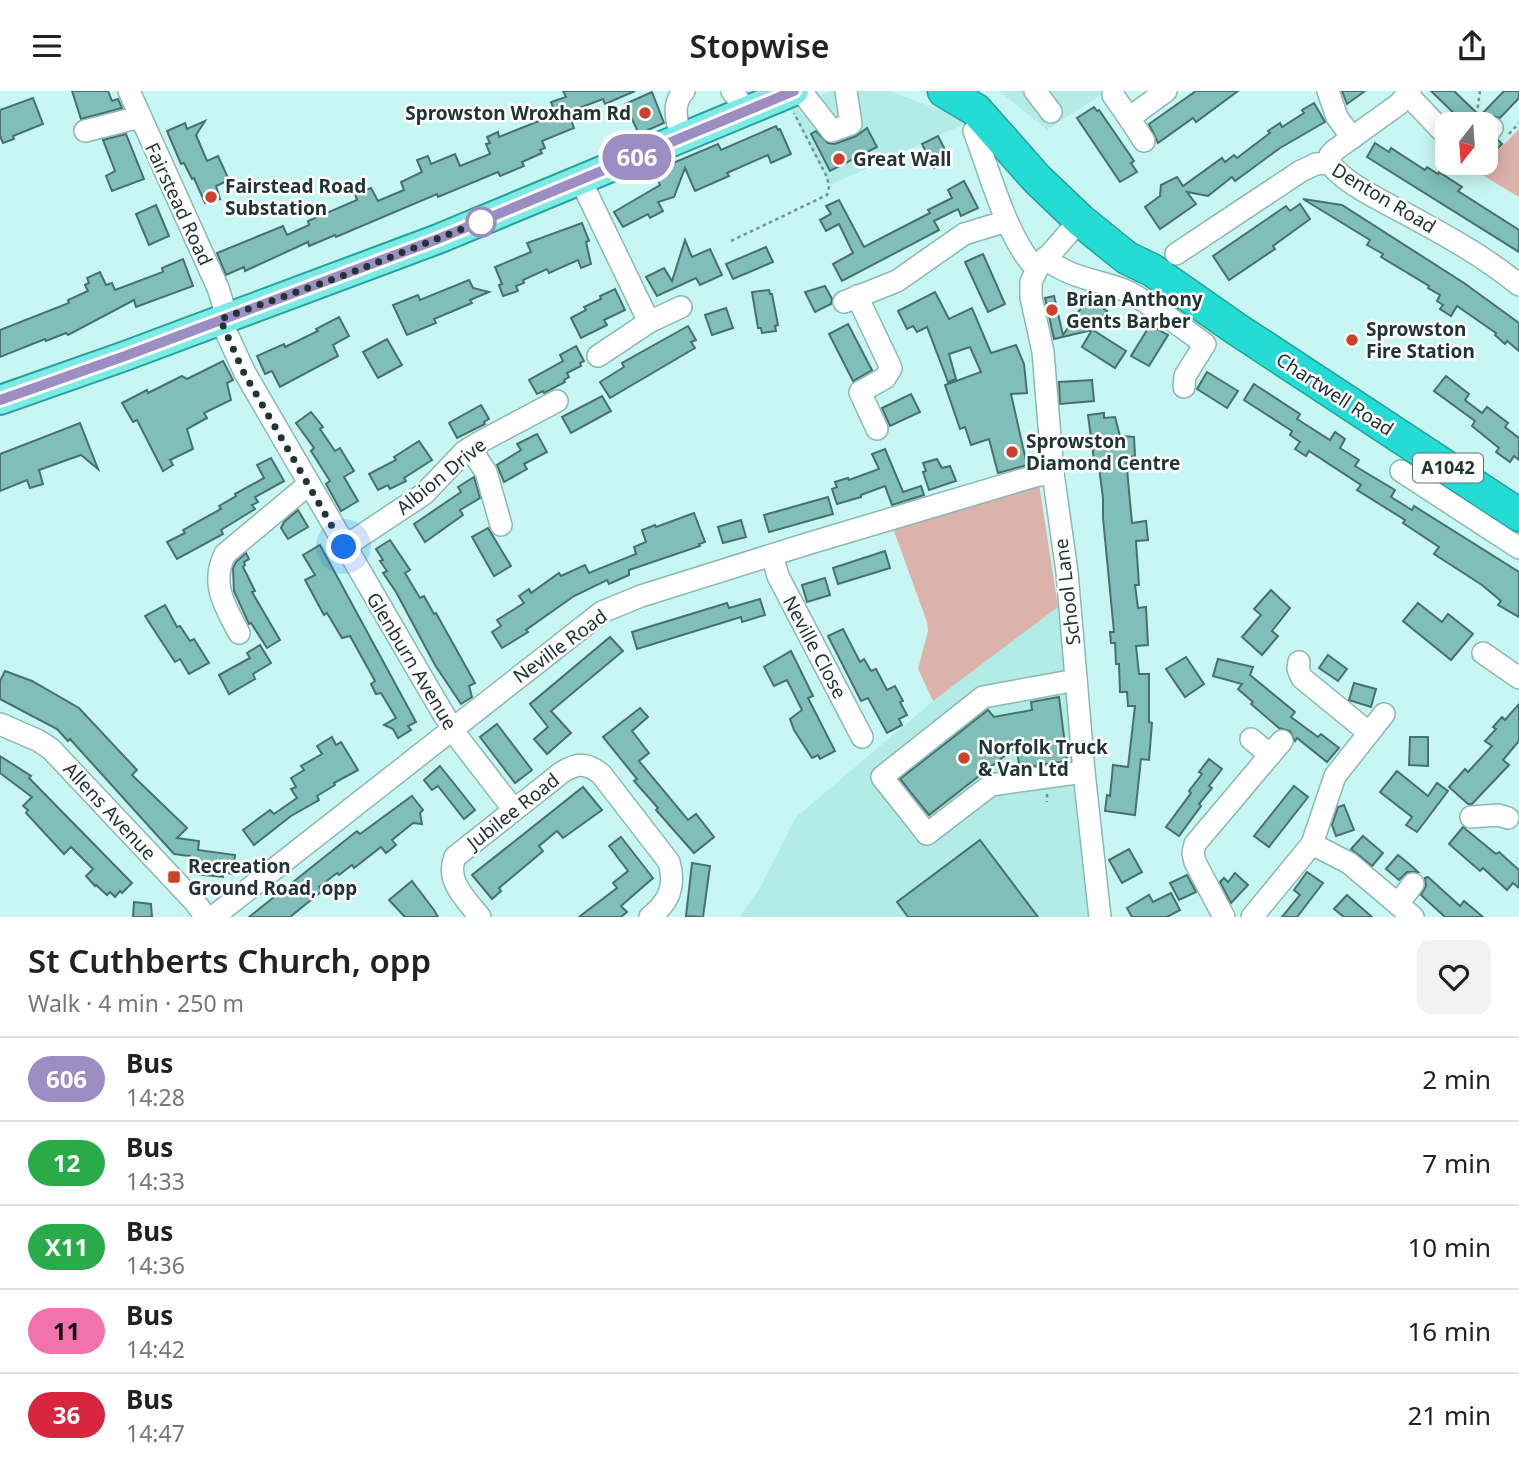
<!DOCTYPE html>
<meta charset="utf-8">
<style>
body{margin:0;font-family:"Noto Sans",sans-serif;background:#f2f2f2;color:#222;height:100vh;display:flex;flex-direction:column;font-size:26px;white-space:nowrap}
*{box-sizing:border-box;margin:0}
p{font-size:23px;color:#767676}
.icon{flex:none;width:38px;height:38px;fill:none;stroke:currentColor;stroke-width:2;stroke-linecap:round;stroke-linejoin:round}
.map{position:relative;height:826px;overflow:hidden}
.sheet{display:flex;flex-direction:column;background:#fff;flex:1}
.sheet>*{flex:none}
.badge{padding:0 14px;border-radius:23px;font-size:24px;line-height:46px}
.needle{width:46px;rotate:197deg}
.fabs{position:absolute;left:1435px;top:21px;display:grid;gap:14px}
.fabs a{display:grid;place-items:center;width:63px;height:63px;border-radius:14px;background:#fff;box-shadow:0 4px 18px #0003;font-size:35px}
.you{position:absolute;width:35px;height:35px;margin:-18px;border:5px solid #fff;border-radius:50%;background:#1a73e8;box-shadow:0 0 0 10px #1a73e833}
.map>.badge{position:absolute;translate:-50% -50%;box-shadow:0 0 0 4px #fff}
.round{display:grid;place-items:center;flex:none;width:74px;height:74px;border-radius:14px;background:#f2f2f2}
.summary{display:flex;align-items:center;justify-content:space-between;height:119px;padding:0 28px}
h1{font-size:33px;font-weight:600;line-height:52px}
ul{padding:0;list-style:none}
li{display:flex;align-items:center;gap:21px;height:84px;padding:0 28px;border-top:2px solid #e0e0e0}
li div{flex:1}
li b{display:block;font-size:26px}
li em{font-style:normal}
li .badge{min-width:77px;font-weight:700;text-align:center}
header{display:flex;justify-content:space-between;align-items:center;height:91px;padding:0 28px;background:#fff;font-size:32px;font-weight:600}
.map>svg:first-child{display:block}
.built{fill:#b3ece7}
.green{fill:#dcb3ab}
.building{fill:#7fbeb9;stroke:#46716d;stroke-width:2}
.lines{fill:none;stroke-linecap:round;stroke-linejoin:round}
.minor-casing{stroke:#8bb8b4;stroke-width:24}
.major-casing{stroke:#24a19c;stroke-width:32}
.highway-casing{stroke:#24a19c;stroke-width:35}
.path{stroke:#729290;stroke-width:2.5;stroke-dasharray:3.5 3.5;stroke-linecap:butt}
.minor{stroke:#fff;stroke-width:21}
.major{stroke:#7ceae5;stroke-width:28}
.highway{stroke:#25dcd4;stroke-width:32}
.line-casing{stroke:#fff;stroke-width:16}
.line{stroke:#9c8dc3;stroke-width:10}
.walk{stroke:#223433;stroke-width:7;stroke-dasharray:0 12.6}
.poi-dot{fill:#cd412b;stroke:#fff;stroke-width:2.5}
.stop-dot{fill:#fff;stroke:#9c8dc3;stroke-width:3.5}
.labels{text-anchor:middle;stroke-width:5;stroke-linejoin:round;paint-order:stroke}
.shield{fill:#fff;stroke:#647170;stroke-width:2}
.shield-label{font-size:18px;font-weight:bold;fill:#223433}
.poi-label{font-size:19px;font-weight:bold;fill:#223433;stroke:#fff;text-anchor:start}
.street-label{font-size:19px;fill:#223433;stroke:#fff}
</style>
<header><svg class="icon" aria-label="menu" viewBox="0 0 24 24"><path d="M4 6h16M4 12h16M4 18h16"/></svg>Stopwise<svg class="icon" aria-label="share" viewBox="0 0 24 24"><path d="M12 15V3M7 8l5-5 5 5M5 13v7h14v-7"/></svg></header>
<div class="map">
<svg width="1519" height="826" viewBox="0 0 1519 826">
<rect width="100%" height="100%" fill="#c8f7f3"/>
<!-- built -->
<g class="built">
<polygon points="831,0 889,0 971,30 830,94 790,18"/>
<polygon points="999,0 1107,0 1047,39"/>
<polygon points="1058,516 1089,826 739,826 760,797 796,726 933,610"/>
</g>
<!-- green -->
<g class="green">
<polygon points="1519,38 1519,106 1477,81"/>
<polygon points="1038,386 1058,516 933,610 918,578 928,540 927,531 891,432"/>
</g>
<!-- building -->
<g class="building">
<polygon points="72,0 108,0 112,10 118,8 122,17 81,28"/>
<polygon points="563,0 635,0 605,13 603,8 568,21 574,37 542,50 545,57 540,59 542,62 522,71 524,75 500,85 498,81 438,106 437,103 336,146 335,144 309,155 308,151 245,180 244,176 226,184 217,162 283,135 287,144 309,134 308,130 357,109 355,103 371,97 378,110 404,99 401,91 422,81 417,69 428,65 431,73 455,63 460,75 490,63 486,53 490,52 487,46 498,41 499,46 539,30 536,23 553,16 551,11 566,6"/>
<polygon points="1196,0 1238,0 1196,31 1193,27 1158,52 1149,33"/>
<polygon points="1342,0 1365,0 1347,13"/>
<polygon points="1431,0 1454,0 1480,25 1504,0 1519,0 1519,7 1500,27 1489,24 1477,33 1465,33"/>
<polygon points="652,1 664,32 639,43 625,13"/>
<polygon points="33,7 43,33 13,45 14,48 3,52 0,45 0,19"/>
<polygon points="1314,12 1325,31 1280,57 1235,90 1232,86 1208,105 1187,101 1196,113 1160,138 1145,116 1160,105 1161,94 1177,86 1183,95 1222,67 1225,71 1234,64 1237,67 1270,42 1268,40 1280,32 1282,36 1304,22 1302,19"/>
<polygon points="1094,16 1097,20 1099,19 1134,70 1131,72 1137,81 1120,91 1077,27"/>
<polygon points="205,30 196,44 207,70 218,65 229,89 216,95 220,108 205,112 194,87 192,88 184,72 181,73 167,40 185,32 187,38"/>
<polygon points="776,35 778,39 780,38 791,63 771,72 768,64 727,82 729,85 695,100 685,77 674,106 658,111 663,120 650,127 648,123 623,136 614,121 660,94 654,80 718,53 721,59"/>
<polygon points="867,37 877,56 830,80 811,43 816,40 828,52 835,53 856,45"/>
<polygon points="126,43 144,88 112,100 106,85 115,80 103,49"/>
<polygon points="938,45 950,68 934,77 922,53"/>
<polygon points="1498,49 1502,53 1486,70 1486,56"/>
<polygon points="1375,52 1389,61 1391,57 1425,79 1427,76 1438,83 1439,81 1462,96 1458,100 1519,139 1519,161 1367,66"/>
<polygon points="964,90 978,117 961,125 958,118 934,130 939,139 842,190 833,173 853,162 839,133 826,140 820,129 831,123 826,115 839,109 864,156 930,122 928,119 952,107 948,99"/>
<polygon points="1303,108 1342,114 1464,192 1519,232 1519,260 1507,250 1505,253 1495,244 1496,242 1457,215 1451,225 1440,218 1443,214 1437,210 1440,204 1428,197 1429,195 1381,166 1383,163 1367,154 1370,149"/>
<polygon points="1300,113 1310,128 1273,155 1275,158 1229,189 1213,165 1286,115 1290,120"/>
<polygon points="156,114 169,145 149,154 136,123"/>
<polygon points="582,132 589,150 586,151 591,173 581,177 578,169 549,182 547,178 523,189 524,192 516,195 518,200 503,205 499,194 502,193 495,176 531,161 527,152"/>
<polygon points="685,149 692,166 710,158 722,184 700,194 696,187 657,205 646,186 664,177 672,190"/>
<polygon points="766,156 773,171 733,188 726,173"/>
<polygon points="983,163 1005,213 988,221 965,171"/>
<polygon points="183,168 193,195 136,216 134,209 68,244 66,242 46,250 45,248 0,266 0,239 69,212 68,209 88,200 85,194 89,192 87,187 100,181 106,194 112,192 115,199 163,181 162,177"/>
<polygon points="469,189 473,197 489,201 470,209 472,212 434,228 436,232 407,244 393,214 418,204 420,209"/>
<polygon points="825,195 832,208 831,213 815,221 805,201"/>
<polygon points="615,198 625,219 604,229 607,234 581,247 571,227 586,219 584,216 601,208 600,205"/>
<polygon points="769,199 770,203 772,203 778,234 775,235 776,240 762,242 761,237 758,237 752,201"/>
<polygon points="935,201 949,228 972,217 991,262 1016,254 1024,273 1027,302 1011,303 1027,374 998,382 989,348 971,354 965,336 960,338 945,294 981,281 970,256 949,263 956,288 948,291 927,236 917,241 913,235 907,238 898,220"/>
<polygon points="1091,202 1108,213 1104,218 1107,220 1093,239 1126,260 1115,277 1082,256 1092,239 1054,248 1045,207 1054,205 1063,244"/>
<polygon points="726,217 733,237 712,244 705,224"/>
<polygon points="339,226 349,245 333,254 338,265 280,296 272,280 265,283 257,265 284,253 285,256 318,240 316,238"/>
<polygon points="848,233 872,279 853,290 829,243"/>
<polygon points="1150,234 1168,244 1149,275 1131,265"/>
<polygon points="688,235 696,249 691,251 695,257 610,307 600,291 624,276 622,272"/>
<polygon points="387,248 402,274 378,287 363,261"/>
<polygon points="576,255 584,270 580,272 581,275 567,282 569,286 564,289 565,291 544,302 543,300 537,303 529,289 563,270 560,264"/>
<polygon points="223,270 233,289 227,292 231,309 204,322 207,327 187,338 193,358 170,369 173,374 163,380 137,329 133,331 122,312 147,299 148,302 182,285 187,288"/>
<polygon points="1207,281 1238,300 1227,317 1197,298"/>
<polygon points="1446,285 1469,303 1465,309 1482,322 1487,316 1508,332 1505,336 1519,347 1519,369 1514,365 1510,371 1496,361 1499,357 1472,335 1475,330 1434,300"/>
<polygon points="1092,289 1094,310 1060,313 1059,291"/>
<polygon points="1254,293 1300,323 1297,328 1330,349 1335,341 1345,348 1340,357 1359,369 1355,375 1395,399 1391,406 1412,419 1414,415 1519,481 1519,526 1498,514 1501,510 1482,494 1434,463 1439,456 1403,432 1405,429 1357,399 1361,394 1309,360 1306,365 1295,358 1300,351 1290,344 1292,340 1244,309"/>
<polygon points="911,303 920,321 890,335 882,317"/>
<polygon points="602,305 611,320 571,342 562,326"/>
<polygon points="481,314 489,328 484,331 485,333 457,347 449,332"/>
<polygon points="311,321 323,336 320,338 335,360 340,357 354,380 344,386 358,410 341,420 326,393 330,390 311,360 314,357 296,332"/>
<polygon points="1104,322 1104,327 1115,326 1120,345 1134,346 1135,365 1126,367 1132,432 1146,430 1148,449 1136,450 1139,494 1135,494 1138,517 1146,516 1148,554 1136,555 1139,583 1149,583 1149,631 1152,632 1149,669 1141,668 1135,724 1105,720 1107,704 1110,705 1113,674 1128,676 1135,615 1128,615 1127,601 1120,601 1119,573 1116,573 1115,552 1111,552 1110,541 1114,541 1103,427 1103,407 1098,369 1094,369 1088,324"/>
<polygon points="80,332 98,378 81,364 39,379 43,393 30,397 27,389 0,400 0,363"/>
<polygon points="537,343 547,361 524,373 527,378 504,391 497,374 521,359 517,353"/>
<polygon points="419,350 432,369 404,387 406,390 390,398 388,394 378,399 369,383 396,369 394,366"/>
<polygon points="885,358 903,401 921,395 924,404 892,414 885,395 861,404 861,406 837,413 832,398 837,396 835,391 848,387 849,389 879,378 872,363"/>
<polygon points="271,367 284,390 255,406 258,411 252,414 255,418 221,439 223,443 177,468 167,451 185,442 183,439 221,418 219,415 236,405 235,403 264,387 257,374"/>
<polygon points="937,368 942,377 950,375 956,390 929,399 923,381 926,380 923,372"/>
<polygon points="474,386 480,407 460,419 463,424 425,451 414,433 461,401 458,396"/>
<polygon points="828,406 833,423 769,441 764,424"/>
<polygon points="298,419 308,436 288,448 281,437 284,431"/>
<polygon points="694,422 705,451 699,453 700,455 629,479 629,484 609,493 607,489 574,505 526,539 528,541 502,557 492,541 501,535 497,529 524,512 519,505 529,498 531,502 559,482 561,485 585,474 589,482 636,463 634,456 646,451 642,439 655,434 656,436"/>
<polygon points="741,429 746,446 723,452 718,436"/>
<polygon points="488,437 511,475 494,485 472,446"/>
<polygon points="390,449 410,479 405,482 420,507 424,505 434,523 436,522 475,592 469,595 472,606 461,613 435,574 396,501 383,482 387,480 380,470 383,469 376,458"/>
<polygon points="320,454 416,631 408,635 411,639 398,647 393,638 384,634 396,627 381,602 376,603 371,593 375,590 350,545 342,547 327,522 324,524 305,489 315,484 303,464"/>
<polygon points="885,460 890,477 838,493 833,477"/>
<polygon points="246,462 249,468 244,471 245,474 243,476 255,500 252,501 280,549 267,557 251,532 249,533 234,500 233,477 236,471"/>
<polygon points="825,487 830,504 807,511 802,494"/>
<polygon points="1271,499 1290,517 1272,540 1278,545 1262,564 1242,546 1261,524 1254,518"/>
<polygon points="760,508 765,524 742,531 741,526 637,558 632,541 727,512 729,517"/>
<polygon points="1418,512 1442,531 1448,523 1473,543 1451,569 1403,530"/>
<polygon points="165,514 177,536 180,535 190,550 194,548 209,572 189,583 180,568 175,571 145,525"/>
<polygon points="843,538 860,571 864,568 871,580 876,578 887,599 895,595 903,610 900,611 907,624 899,628 902,634 887,642 868,607 861,610 828,545"/>
<polygon points="610,546 623,560 551,620 571,642 547,663 534,648 548,636 530,613"/>
<polygon points="260,554 271,572 253,583 255,588 229,603 219,584 250,567 247,562"/>
<polygon points="791,560 813,605 808,607 835,660 820,668 818,664 812,667 794,639 790,628 802,619 787,589 774,595 764,576"/>
<polygon points="1328,564 1347,578 1338,590 1319,577"/>
<polygon points="1186,566 1204,593 1185,606 1166,578"/>
<polygon points="1218,568 1253,576 1250,584 1295,621 1291,626 1318,646 1321,643 1339,657 1327,671 1297,647 1295,650 1290,640 1279,637 1251,613 1253,611 1238,598 1242,593 1213,585"/>
<polygon points="5,580 32,590 79,617 137,679 132,684 187,737 177,747 199,750 198,759 235,764 233,783 223,781 223,786 194,783 195,778 189,777 190,765 174,763 70,648 68,650 57,638 0,608 0,590"/>
<polygon points="1354,592 1376,598 1371,616 1349,609"/>
<polygon points="1059,606 1067,670 1020,677 1016,656 929,724 900,688 988,619 994,626 1032,619 1031,611"/>
<polygon points="1519,613 1519,650 1503,669 1509,674 1472,713 1468,713 1449,696 1465,678 1468,681 1492,655 1485,650 1496,638 1493,636 1502,626 1505,629"/>
<polygon points="640,617 648,626 632,640 649,662 639,670 688,729 696,723 714,746 694,762 656,719 658,717 634,690 637,688 603,646"/>
<polygon points="497,633 532,679 515,692 480,646"/>
<polygon points="332,646 336,654 341,651 358,679 334,692 335,694 317,705 319,709 291,725 254,754 243,739 270,719 274,723 297,707 291,698 296,696 291,687 304,679 301,675 322,663 317,655"/>
<polygon points="1410,646 1428,646 1428,675 1409,674"/>
<polygon points="0,665 31,685 29,687 132,792 122,802 120,800 115,806 110,801 107,804 96,794 95,795 86,785 93,778 71,756 64,763 26,722 28,719 23,715 32,706 0,682"/>
<polygon points="1209,668 1222,678 1209,695 1212,697 1199,713 1201,715 1179,745 1166,736 1191,702 1189,700 1202,683 1199,681"/>
<polygon points="440,675 475,719 464,728 438,695 432,699 424,689"/>
<polygon points="1397,680 1428,705 1437,692 1448,700 1417,741 1406,734 1412,726 1380,701"/>
<polygon points="1294,695 1308,706 1269,756 1254,745"/>
<polygon points="583,696 602,719 563,747 557,740 539,755 543,760 499,797 501,800 492,808 472,784"/>
<polygon points="412,705 423,719 420,722 422,733 413,732 392,749 396,754 386,762 381,756 354,777 352,774 339,784 337,782 319,796 322,800 290,826 249,826 357,740 360,743"/>
<polygon points="1344,714 1354,739 1336,745 1332,734 1338,716"/>
<polygon points="1463,736 1496,763 1499,761 1519,779 1519,797 1513,792 1507,799 1483,777 1480,780 1449,753"/>
<polygon points="1363,745 1383,762 1372,775 1351,758"/>
<polygon points="621,746 653,787 621,815 627,821 621,826 579,826 617,797 613,792 628,780 609,755"/>
<polygon points="980,749 1038,826 908,826 897,811"/>
<polygon points="1129,758 1142,781 1122,792 1109,769"/>
<polygon points="1398,764 1408,772 1418,781 1407,781 1399,789 1386,778"/>
<polygon points="692,772 710,775 703,826 686,825"/>
<polygon points="1307,781 1323,792 1297,826 1282,826 1300,804 1294,799"/>
<polygon points="1235,782 1248,794 1231,812 1220,791 1224,787 1228,791"/>
<polygon points="1187,784 1196,801 1179,809 1170,792"/>
<polygon points="1428,786 1460,815 1464,810 1483,826 1445,826 1421,804 1426,795 1425,787"/>
<polygon points="412,790 434,819 438,826 405,826 389,809"/>
<polygon points="1171,802 1180,819 1167,826 1132,826 1127,817 1149,804 1153,811"/>
<polygon points="1347,804 1356,812 1372,826 1344,826 1334,818"/>
<polygon points="134,811 151,813 152,826 133,826"/>
</g>
<g class="lines">
<!-- minor casing -->
<g class="minor-casing">
<g id="minor">
<polyline points="129,0 218,197 227,226"/>
<polyline points="732,0 746,19"/>
<polyline points="801,0 832,40 851,33 846,0"/>
<polyline points="1035,0 1051,21"/>
<polyline points="1328,0 1337,26 1352,47"/>
<polyline points="1113,4 1129,27 1166,0"/>
<polyline points="1408,4 1447,45"/>
<polyline points="1129,27 1144,50"/>
<polyline points="85,40 140,26"/>
<path d="M974 40C989 79 1008 151 1037 178"/>
<polyline points="1486,43 1492,37"/>
<path d="M681 47C677 30 671 14 684 0"/>
<polyline points="1330,72 1330,64 1335,59 1399,13 1410,0"/>
<polyline points="581,90 649,231 598,265"/>
<polyline points="1080,129 1037,178 1031,191 1031,206 1043,261 1053,382 1067,481 1084,681 1100,826"/>
<path d="M1176 163 1301 80 1316 73 1330 72C1344 94 1395 116 1419 130 1454 149 1489 169 1519 194"/>
<path d="M1045 167C1071 188 1096 188 1124 199 1147 209 1184 238 1205 253L1185 285 1184 296"/>
<polyline points="857,205 891,277 885,287 860,301 877,338"/>
<polyline points="844,211 897,190 964,143 1007,130"/>
<polyline points="220,228 245,282 431,602 456,644 514,719"/>
<polyline points="649,231 681,216"/>
<polyline points="470,357 486,381 501,434"/>
<polyline points="1401,380 1519,457"/>
<polyline points="344,456 424,403 464,361 480,351 557,310"/>
<polyline points="772,464 778,485 862,646"/>
<path d="M239 542C225 515 210 493 225 463L309 393"/>
<polyline points="1483,562 1519,587"/>
<polyline points="1299,571 1298,578 1302,587 1368,641"/>
<polyline points="1076,589 983,606 882,686 927,743 991,694 1084,681"/>
<polyline points="0,633 39,650 51,658 194,810 206,826"/>
<polyline points="1251,648 1270,664"/>
<polyline points="1471,726 1498,724 1508,727"/>
<polyline points="1312,753 1349,772 1413,826"/>
<polyline points="1398,813 1413,793"/>
<polyline points="213,826 602,521 641,505 810,452 1035,385 1053,382"/>
<path d="M480 826C466 808 445 790 455 766L561 682C576 672 586 671 601 683L669 771C676 795 669 811 650 826"/>
<polyline points="1224,826 1195,771 1193,762 1195,753 1282,650"/>
<polyline points="1252,826 1312,753 1335,685 1384,623"/>
</g>
</g>
<!-- major casing -->
<g class="major-casing">
<polyline id="major" points="0,309 125,265 438,148 794,0"/>
</g>
<!-- highway casing -->
<g class="highway-casing">
<polyline id="highway" points="944,0 976,19 1037,88 1080,129 1127,167 1152,179 1235,237 1519,424"/>
</g>
<!-- path -->
<g class="path">
<polyline points="1465,33 1477,21 1480,0"/>
<polyline points="1509,43 1519,32"/>
<polyline points="731,150 827,104 829,96 827,86 794,22"/>
<polyline points="1047,703 1047,711"/>
</g>
<!-- minor -->
<use href="#minor" class="minor"/>
<!-- major -->
<use href="#major" class="major"/>
<!-- highway -->
<use href="#highway" class="highway"/>
</g>
<g class="lines">
<!-- line casing -->
<g class="line-casing">
<polyline id="line" points="0,309 125,265 438,148 794,0"/>
</g>
<!-- line -->
<use href="#line" class="line"/>
<!-- walk -->
<polyline class="walk" points="344,456 244,282 220,228 345,184 485,129 481,131"/>
</g>
<!-- markers -->
<g class="poi-dot">
<circle cx="645" cy="22" r="7"/>
<circle cx="839" cy="68" r="7"/>
<circle cx="211" cy="106" r="7"/>
<circle cx="1052" cy="219" r="7"/>
<circle cx="1352" cy="249" r="7"/>
<circle cx="1012" cy="361" r="7"/>
<circle cx="964" cy="667" r="7"/>
<rect x="167" y="779" width="14" height="14" rx="3.5"/>
</g>
<circle class="stop-dot" cx="481" cy="131" r="14"/>
<g class="labels">
<!-- shield labels -->
<rect class="shield" x="1413" y="362.5" width="70" height="29" rx="5"/>
<g class="shield-label">
<text x="1448" y="383">A1042</text>
</g>
<!-- poi labels -->
<g class="poi-label">
<text x="631" y="29" text-anchor="end">Sprowston Wroxham Rd</text>
<text x="853" y="75">Great Wall</text>
<text x="225" y="102">Fairstead Road<tspan x="225" dy="22">Substation</tspan></text>
<text x="1066" y="215">Brian Anthony<tspan x="1066" dy="22">Gents Barber</tspan></text>
<text x="1366" y="245">Sprowston<tspan x="1366" dy="22">Fire Station</tspan></text>
<text x="1026" y="357">Sprowston<tspan x="1026" dy="22">Diamond Centre</tspan></text>
<text x="978" y="663">Norfolk Truck<tspan x="978" dy="22">&amp; Van Ltd</tspan></text>
<text x="188" y="782">Recreation<tspan x="188" dy="22">Ground Road, opp</tspan></text>
</g>
<!-- street labels -->
<g class="street-label">
<text transform="translate(1384 107) rotate(31)" y="7">Denton Road</text>
<text transform="translate(179 113) rotate(65)" y="7">Fairstead Road</text>
<text transform="translate(1335 303) rotate(33)" y="7">Chartwell Road</text>
<text transform="translate(441 385) rotate(-39)" y="7">Albion Drive</text>
<text transform="translate(1067 501) rotate(-97)" y="7">School Lane</text>
<text transform="translate(560 555) rotate(-36)" y="7">Neville Road</text>
<text transform="translate(815 556) rotate(62)" y="7">Neville Close</text>
<text transform="translate(412 570) rotate(59)" y="7">Glenburn Avenue</text>
<text transform="translate(110 720) rotate(47)" y="7">Allens Avenue</text>
<text transform="translate(513 720) rotate(-38)" y="7">Jubilee Road</text>
</g>
</g>
</svg>
<div class="fabs">
<a><svg class="needle" viewBox="-14 -14 28 28"><path d="M0-13l5 13h-10z" fill="#e53935"/><path d="M0 13l5-13h-10z" fill="#767676"/></svg></a>
</div>
<div class="you" style="left:344px;top:456px"></div>
<b class="badge" style="left:637px;top:66px;background:#9c8dc3;color:#fff">606</b>
</div>
<section class="sheet">
<div class="summary"><div><h1>St Cuthberts Church, opp</h1><p>Walk · 4 min · 250 m</p></div><a class="round"><svg class="icon" aria-label="heart" viewBox="0 0 24 24"><path d="M12 20l-8-8c-3-5 5-10 8-4 3-6 11-1 8 4z"/></svg></a></div>
<ul>
<li><span class="badge" style="background:#9c8dc3;color:#fff">606</span><div><b>Bus</b><p>14:28</p></div><em>2 min</em></li>
<li><span class="badge" style="background:#29ab4a;color:#fff">12</span><div><b>Bus</b><p>14:33</p></div><em>7 min</em></li>
<li><span class="badge" style="background:#29ab4a;color:#fff">X11</span><div><b>Bus</b><p>14:36</p></div><em>10 min</em></li>
<li><span class="badge" style="background:#f172ac;color:#111">11</span><div><b>Bus</b><p>14:42</p></div><em>16 min</em></li>
<li><span class="badge" style="background:#d7263d;color:#fff">36</span><div><b>Bus</b><p>14:47</p></div><em>21 min</em></li>
</ul>
</section>
